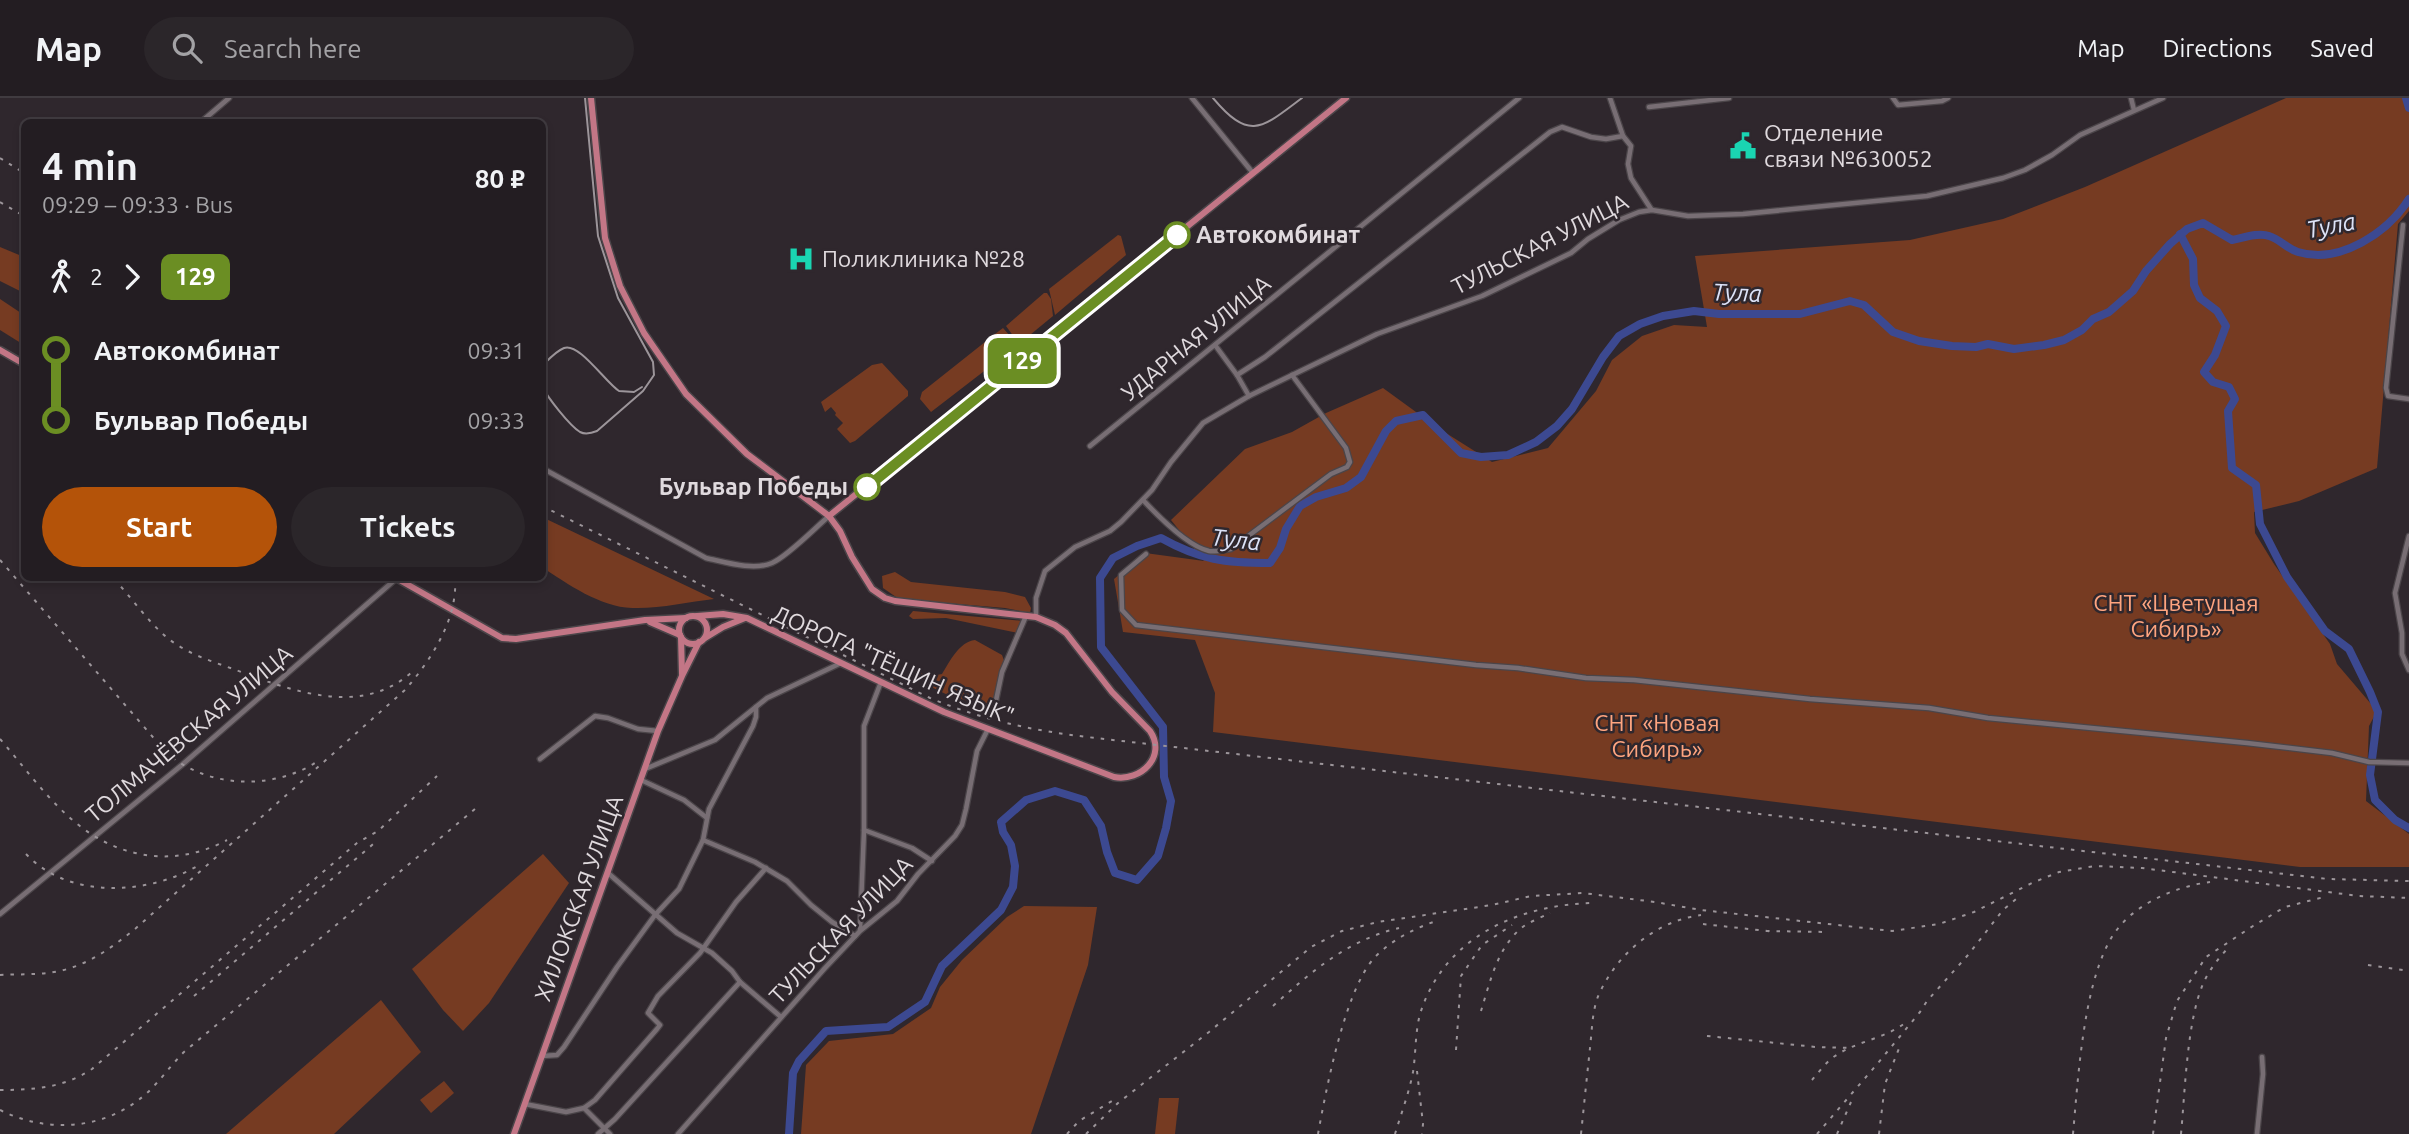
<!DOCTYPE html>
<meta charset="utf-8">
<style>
body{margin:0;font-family:Ubuntu,sans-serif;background:#2b262a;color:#f1f3f6;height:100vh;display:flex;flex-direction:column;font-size:26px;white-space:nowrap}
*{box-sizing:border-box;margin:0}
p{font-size:23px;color:#a3a2a5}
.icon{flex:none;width:38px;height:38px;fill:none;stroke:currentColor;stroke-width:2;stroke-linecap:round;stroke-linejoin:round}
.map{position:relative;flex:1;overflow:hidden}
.side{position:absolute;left:21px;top:21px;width:525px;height:462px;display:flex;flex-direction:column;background:#231d22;border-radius:10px;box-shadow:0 4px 10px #0003,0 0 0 2px #403b40}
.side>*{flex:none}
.badge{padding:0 14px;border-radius:10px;font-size:24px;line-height:46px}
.map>.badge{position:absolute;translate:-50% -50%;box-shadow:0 0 0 4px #fff}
.legs{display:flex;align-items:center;gap:10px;height:77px;padding:0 21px;font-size:23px}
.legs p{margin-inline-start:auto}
.overview{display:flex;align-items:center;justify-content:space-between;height:119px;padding:0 21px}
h1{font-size:38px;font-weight:600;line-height:52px}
.cta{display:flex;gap:14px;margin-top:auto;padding:14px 21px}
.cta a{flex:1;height:80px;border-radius:42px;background:#b45309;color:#fff;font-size:28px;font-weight:600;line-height:80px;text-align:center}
.cta a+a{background:#2b262a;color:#f1f3f6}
ul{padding:0 21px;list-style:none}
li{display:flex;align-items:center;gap:24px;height:70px;font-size:26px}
li i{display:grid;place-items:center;width:10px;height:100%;margin:0 9px;background:currentColor}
li i::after{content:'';width:18px;height:18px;margin:-9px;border:5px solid;border-radius:50%;background:#231d22}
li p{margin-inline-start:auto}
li:first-child i{background:linear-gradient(#0000 50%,currentColor 0)}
li:last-child i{background:linear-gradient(currentColor 50%,#0000 0)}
header{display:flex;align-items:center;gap:42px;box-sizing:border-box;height:98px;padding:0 35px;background:#231d22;border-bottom:2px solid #403b40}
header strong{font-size:33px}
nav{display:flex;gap:38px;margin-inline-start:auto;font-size:24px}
.search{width:490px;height:63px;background:#2b262a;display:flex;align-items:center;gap:18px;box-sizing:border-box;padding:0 24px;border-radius:38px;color:#a3a2a5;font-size:26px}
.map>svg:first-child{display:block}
.green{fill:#763b22}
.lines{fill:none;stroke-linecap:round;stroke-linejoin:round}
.river{stroke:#3c4991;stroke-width:8}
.minor-casing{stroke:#4b4549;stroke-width:7}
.major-casing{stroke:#4b4549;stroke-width:9}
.minor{stroke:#786e74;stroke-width:4.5}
.major{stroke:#c37686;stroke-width:6}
.tram{stroke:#9c959a;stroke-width:2}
.rail{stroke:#9c959a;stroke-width:2;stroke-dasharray:3.5 7;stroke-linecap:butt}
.line-1-casing{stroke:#fff;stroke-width:16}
.line-1{stroke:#6b8e23;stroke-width:10}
.stop-1-dot{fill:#fff;stroke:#6b8e23;stroke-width:3.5}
.labels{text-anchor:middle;stroke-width:5;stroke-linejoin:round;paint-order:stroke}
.poi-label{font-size:23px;fill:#e0dade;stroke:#2f272d;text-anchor:start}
.stop-label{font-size:23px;font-weight:bold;fill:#e0dade;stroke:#2f272d;text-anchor:start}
.street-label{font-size:23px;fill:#e0dade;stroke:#2f272d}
.park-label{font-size:23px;fill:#fea47f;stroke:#2f272d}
.water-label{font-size:24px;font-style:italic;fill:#dde3f8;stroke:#2f272d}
</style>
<header>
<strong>Map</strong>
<div class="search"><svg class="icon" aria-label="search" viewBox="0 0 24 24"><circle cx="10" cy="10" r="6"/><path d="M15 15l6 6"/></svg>Search here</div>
<nav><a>Map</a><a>Directions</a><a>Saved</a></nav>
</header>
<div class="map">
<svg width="2409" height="1036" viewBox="0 0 2409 1036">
<rect width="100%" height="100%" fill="#2f272d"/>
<!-- green -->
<g class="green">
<polygon points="2286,0 2409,0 2409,113 2398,126 2377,370 2299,403 2254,414 2255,435 2274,466 2330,546 2337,566 2377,613 2369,628 2366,703 2409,736 2409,769 2300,769 1213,634 1215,595 1195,542 1123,534 1114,481 1145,455 1204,463 1171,422 1245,351 1292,334 1326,315 1383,290 1438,330 1492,364 1548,350 1596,293 1612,262 1642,238 1674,227 1707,229 1695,158 1910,142 2003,121 2085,89"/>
<polygon points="1118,137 1121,138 1126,157 1055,217 1049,191"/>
<polygon points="0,149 24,159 24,195 0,183"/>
<polygon points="1044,195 1047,195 1051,201 1053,218 1019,246 1006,228"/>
<polygon points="0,201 24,217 24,247 0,232"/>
<polygon points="1003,230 1018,247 931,314 920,301 922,294 985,244 988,244 987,242"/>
<polygon points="882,265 908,293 908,298 855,343 850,345 837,331 843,325 835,317 836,315 831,309 825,314 821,304 872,267"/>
<path d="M542 419 714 501C688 504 659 511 632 510 600 509 568 486 543 470Z"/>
<polygon points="895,474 911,484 1005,494 1025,499 1031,510 1030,515 1005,510 899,501 883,490 882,478"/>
<polygon points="913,513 1024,523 1018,535 946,520 913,521 909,518"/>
<path d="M975 542 1002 557 1005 565 1000 574 992 608C963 602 932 597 913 572L931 578 942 576C950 563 959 544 975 542Z"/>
<polygon points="543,756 569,785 489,905 463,933 443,912 412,871"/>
<polygon points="1024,808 1097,809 1088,867 1031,1036 801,1036 806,967 829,943 893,936 931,910 940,889 962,862 1007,819"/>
<polygon points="381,902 421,954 334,1036 226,1036"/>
<polygon points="444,983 454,995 431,1015 420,1002"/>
<polygon points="1159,1000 1179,1000 1175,1036 1155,1036"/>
</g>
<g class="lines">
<!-- river -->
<g class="river">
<polyline points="2406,0 2409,10"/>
<polyline points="2180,136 2193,161 2194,187 2200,200 2217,213 2226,228 2215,257 2204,274 2213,284 2229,289 2235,301 2228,313 2232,370 2256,387 2260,426 2287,479 2325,533 2349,551 2370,594 2378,614 2370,677 2375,702 2395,722 2409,730"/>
<path d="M789 1036 793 975 799 963 826 933 888 929 925 904 942 868 1001 812 1013 789 1015 768 1011 747 1003 734 1001 724 1026 702 1055 693 1084 702 1101 728 1107 754 1115 775 1137 782 1158 758 1166 730 1171 703 1164 679 1163 629 1101 549 1100 480 1113 460 1137 448 1161 440C1200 462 1226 465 1270 465L1280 450 1286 431 1300 408 1316 399 1346 390 1361 379 1386 333 1396 323 1423 317 1461 355 1481 359 1508 357 1536 344 1557 328 1572 311 1603 259 1619 238 1640 226 1663 218 1694 213 1719 216H1800L1850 203 1864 207 1893 234 1919 243 1952 248 1976 249 1988 246 2014 251 2044 247 2064 242 2082 232 2093 221 2109 214 2133 193 2146 173 2170 146 2187 131 2203 125 2232 142C2242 140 2259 134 2269 138 2280 141 2287 151 2298 154 2340 167 2388 134 2409 101"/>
</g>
<!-- minor casing -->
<g class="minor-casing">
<g id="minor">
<polyline points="1192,0 1253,75"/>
<polyline points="1610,0 1623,38 1631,48 1628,66 1631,80 1651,111"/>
<polyline points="1893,0 1898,7 1942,3 1948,0"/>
<polyline points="2131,0 2134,12"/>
<polyline points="1649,9 1729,0"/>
<polyline points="201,24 229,0"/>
<polyline points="2403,127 2386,290 2388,298 2409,301"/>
<polyline points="1215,247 1237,277 1249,298"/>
<polyline points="1237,277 1265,259 1550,34 1562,29 1591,39 1606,41 1623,38"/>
<polyline points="1090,348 1519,0"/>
<path d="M542 370 706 460C725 464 753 473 772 465 788 458 815 430 829 418"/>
<path d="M1143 402C1158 418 1187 448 1209 453 1215 454 1224 452 1231 451L1331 376 1347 369 1350 364 1346 350 1292 277"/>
<polyline points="2409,438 2395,495 2402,535 2402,556 2409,572"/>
<polyline points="1146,456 1121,477 1122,512 1136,527 1476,567 1518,570 1586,580 1634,582 1810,601 1929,610 1988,620 2247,645 2332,655 2369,664 2409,665"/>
<polyline points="1036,519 1036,500 1045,473 1075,449 1110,433 1121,424 1152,392 1171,364 1203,325 1249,298 1377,236 1482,198 1571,155 1588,141 1619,122 1639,114 1652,112 1688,118 1743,116 1927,98 2003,80 2025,72 2052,57 2080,37 2163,0"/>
<polyline points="994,612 1002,574 1026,518"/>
<polyline points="540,661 595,618 608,620 638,631 658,633"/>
<polyline points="645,671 715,642 767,600 841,565"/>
<polyline points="641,682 684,702 707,720"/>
<polyline points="864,732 912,750 932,763"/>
<polyline points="703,742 755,764 787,783 811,807 832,824 855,838"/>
<polyline points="608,775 677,835 712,855 732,873 740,884 781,919"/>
<polyline points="0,816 183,666 397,480"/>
<polyline points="860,832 864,732 864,628 881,584"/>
<polyline points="542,958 557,957 564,949 617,869 655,817 679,791 703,742 709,711 753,628 756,619 756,609"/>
<polyline points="525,1006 566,1014 584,1010 610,1036"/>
<polyline points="584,1010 595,1002 657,931 660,927 648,915 658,898 700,855 736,804 766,770"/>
<polyline points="598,1036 615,1021 740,884"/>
<polyline points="678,1036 825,870 860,833 897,803 918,776 955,738 962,727 966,711 977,653 988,631"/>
<polyline points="2257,1036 2263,976 2262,959"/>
</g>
</g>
<!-- major casing -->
<g class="major-casing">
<g id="major">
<path d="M591 0 605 140 620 188 644 235 686 296 747 356 829 418 840 433 852 459 872 491 885 500 895 503 1036 519 1055 527 1066 535 1112 594 1150 633C1167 658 1141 684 1114 679L944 614 747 520 723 516 697 518"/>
<polyline points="0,252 24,266"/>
<polyline points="829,418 1346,0"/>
<polyline points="396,480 502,540 516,541 645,522 686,520"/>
<circle cx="693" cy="532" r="14"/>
<polyline points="650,524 680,537"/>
<polyline points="681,539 682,576"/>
<polyline points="705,540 723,529 745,520"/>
<polyline points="514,1036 658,633 682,578 699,544"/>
</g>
</g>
<!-- minor -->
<use href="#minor" class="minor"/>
<!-- major -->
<use href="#major" class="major"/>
<!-- tram -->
<g class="tram">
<path d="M1213 0C1250 44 1262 30 1302 0"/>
<path d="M542 268C548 262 556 253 564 250 579 244 606 285 619 293L634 294 642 289"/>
<path d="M542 288C547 299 570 328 580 334 586 337 592 335 597 333L643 293 654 277 653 264 618 200 598 138 585 0"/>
</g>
<!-- rail -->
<g class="rail">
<polyline points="0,60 24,75"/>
<polyline points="0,104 24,118"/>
<path d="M542 408 930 600C983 622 1030 632 1087 639L2328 781 2409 783"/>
<path d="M0 462 164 652C203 690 270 693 315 665"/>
<path d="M114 481C131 499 146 521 164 537 184 555 211 563 236 572 292 593 362 620 413 573"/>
<path d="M0 641C45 693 80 751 154 758 180 760 205 754 227 742"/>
<path d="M26 756C69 802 149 797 199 767"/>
<polyline points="1703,826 1776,834"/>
<polyline points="1766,833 1829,834"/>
<polyline points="2368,867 2409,873"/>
<path d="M0 877C18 876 37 877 54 874 86 869 111 850 135 831L405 592C431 562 458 521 455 480"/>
<polyline points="194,898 378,742"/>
<path d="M1273 908C1312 873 1348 842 1399 830"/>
<path d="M1481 913C1490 884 1498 847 1524 828 1532 823 1542 819 1550 815"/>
<polyline points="1707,938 1816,949 1851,950"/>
<polyline points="1456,952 1461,878 1482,847 1512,827"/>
<polyline points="1417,973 1423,1026 1422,1036"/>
<path d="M1812 982C1819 974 1826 964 1835 958 1857 943 1884 941 1905 925"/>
<path d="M0 992C32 992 64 990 92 971L357 745 378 733 437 678"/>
<path d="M0 1012C48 1036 106 1032 147 995 160 983 171 967 184 954L475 711"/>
<polyline points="1067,1036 1079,1023 1112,1003"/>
<polyline points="1086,1036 1118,1005 1209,934 1311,849 1342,833 1378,824 1492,807 1531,798 1583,795 1655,804 1701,812 1892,833 1939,826 1974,814 2032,785 2059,774 2095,768 2142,770 2359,798 2409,800"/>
<path d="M1318 1036C1326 992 1345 891 1375 859 1393 841 1415 830 1439 822"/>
<path d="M1395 1036C1401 1016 1409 995 1413 974 1416 955 1415 935 1420 916 1444 839 1518 807 1592 805"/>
<path d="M1581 1036C1584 1007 1587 978 1590 950 1592 933 1592 912 1599 896 1618 855 1656 823 1701 817"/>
<polyline points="1817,1036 1878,965 1920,914 1927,903 1968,857 2003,812 2021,797"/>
<polyline points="1837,1036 1851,1004"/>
<polyline points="1879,1036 1885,986 1900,948"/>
<path d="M2073 1036C2078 981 2083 894 2108 846 2126 809 2172 789 2210 784"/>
<polyline points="2153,1036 2166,940 2177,903 2206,859 2253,828 2285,809 2324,799"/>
<path d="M2181 1036C2185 994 2187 923 2203 886 2209 872 2218 861 2228 850"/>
</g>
</g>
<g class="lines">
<!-- line-1 casing -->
<g class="line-1-casing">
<polyline id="line-1" points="867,389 1177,137"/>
</g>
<!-- line-1 -->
<use href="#line-1" class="line-1"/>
</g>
<!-- icons -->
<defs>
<g id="civic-bare" transform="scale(2.1)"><path d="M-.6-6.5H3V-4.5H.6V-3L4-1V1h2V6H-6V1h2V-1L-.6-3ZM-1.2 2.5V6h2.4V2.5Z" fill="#1ad5b2" stroke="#2f272d" stroke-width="2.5" paint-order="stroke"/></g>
<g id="hospital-bare" transform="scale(2.1)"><path d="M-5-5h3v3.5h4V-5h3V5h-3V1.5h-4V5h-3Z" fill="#1ad5b2" stroke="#2f272d" stroke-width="2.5" paint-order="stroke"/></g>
</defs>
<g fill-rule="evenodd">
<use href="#civic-bare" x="1743" y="48"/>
<use href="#hospital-bare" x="801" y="161"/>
</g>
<!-- markers -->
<g class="stop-1-dot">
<circle cx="1177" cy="137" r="12"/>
<circle cx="867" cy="389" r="12"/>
</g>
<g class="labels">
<!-- poi labels -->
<g class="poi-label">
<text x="1764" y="43">Отделение<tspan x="1764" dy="26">связи №630052</tspan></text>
<text x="822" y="169">Поликлиника №28</text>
</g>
<!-- stop labels -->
<g class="stop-label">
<text x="1196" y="145">Автокомбинат</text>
<text x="848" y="397" text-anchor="end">Бульвар Победы</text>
</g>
<!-- street labels -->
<g class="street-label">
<text transform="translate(1540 146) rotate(-27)" y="8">ТУЛЬСКАЯ УЛИЦА</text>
<text transform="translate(1196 240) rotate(-39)" y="8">УДАРНАЯ УЛИЦА</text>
<text transform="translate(893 567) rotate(24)" y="8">ДОРОГА "ТЁЩИН ЯЗЫК"</text>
<text transform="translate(189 636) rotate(-40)" y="8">ТОЛМАЧЁВСКАЯ УЛИЦА</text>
<text transform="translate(579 800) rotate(-70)" y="8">ХИЛОКСКАЯ УЛИЦА</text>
<text transform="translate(841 832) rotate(-46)" y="8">ТУЛЬСКАЯ УЛИЦА</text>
</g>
<!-- park labels -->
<g class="park-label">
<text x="2176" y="513">СНТ «Цветущая<tspan x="2176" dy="26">Сибирь»</tspan></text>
<text x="1657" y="633">СНТ «Новая<tspan x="1657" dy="26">Сибирь»</tspan></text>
</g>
<!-- water labels -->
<g class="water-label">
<text transform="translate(2331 128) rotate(-11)" y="8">Тула</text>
<text transform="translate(1737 195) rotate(2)" y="8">Тула</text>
<text transform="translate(1236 442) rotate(6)" y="8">Тула</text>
</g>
</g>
</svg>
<b class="badge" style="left:1022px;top:263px;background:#6b8e23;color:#fff">129</b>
<section class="side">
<div class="overview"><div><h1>4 min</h1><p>09:29 – 09:33 · Bus</p></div><b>80 ₽</b></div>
<div class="legs"><svg class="icon" aria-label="walk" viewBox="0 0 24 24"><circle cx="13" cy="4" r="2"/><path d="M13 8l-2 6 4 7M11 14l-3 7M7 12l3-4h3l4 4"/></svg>2<svg class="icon" aria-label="forward" viewBox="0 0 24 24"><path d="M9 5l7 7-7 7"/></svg><b class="badge" style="background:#6b8e23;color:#fff">129</b></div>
<ul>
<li><i style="color:#6b8e23"></i><b>Автокомбинат</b><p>09:31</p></li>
<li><i style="color:#6b8e23"></i><b>Бульвар Победы</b><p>09:33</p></li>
</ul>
<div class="cta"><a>Start</a><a>Tickets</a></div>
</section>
</div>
